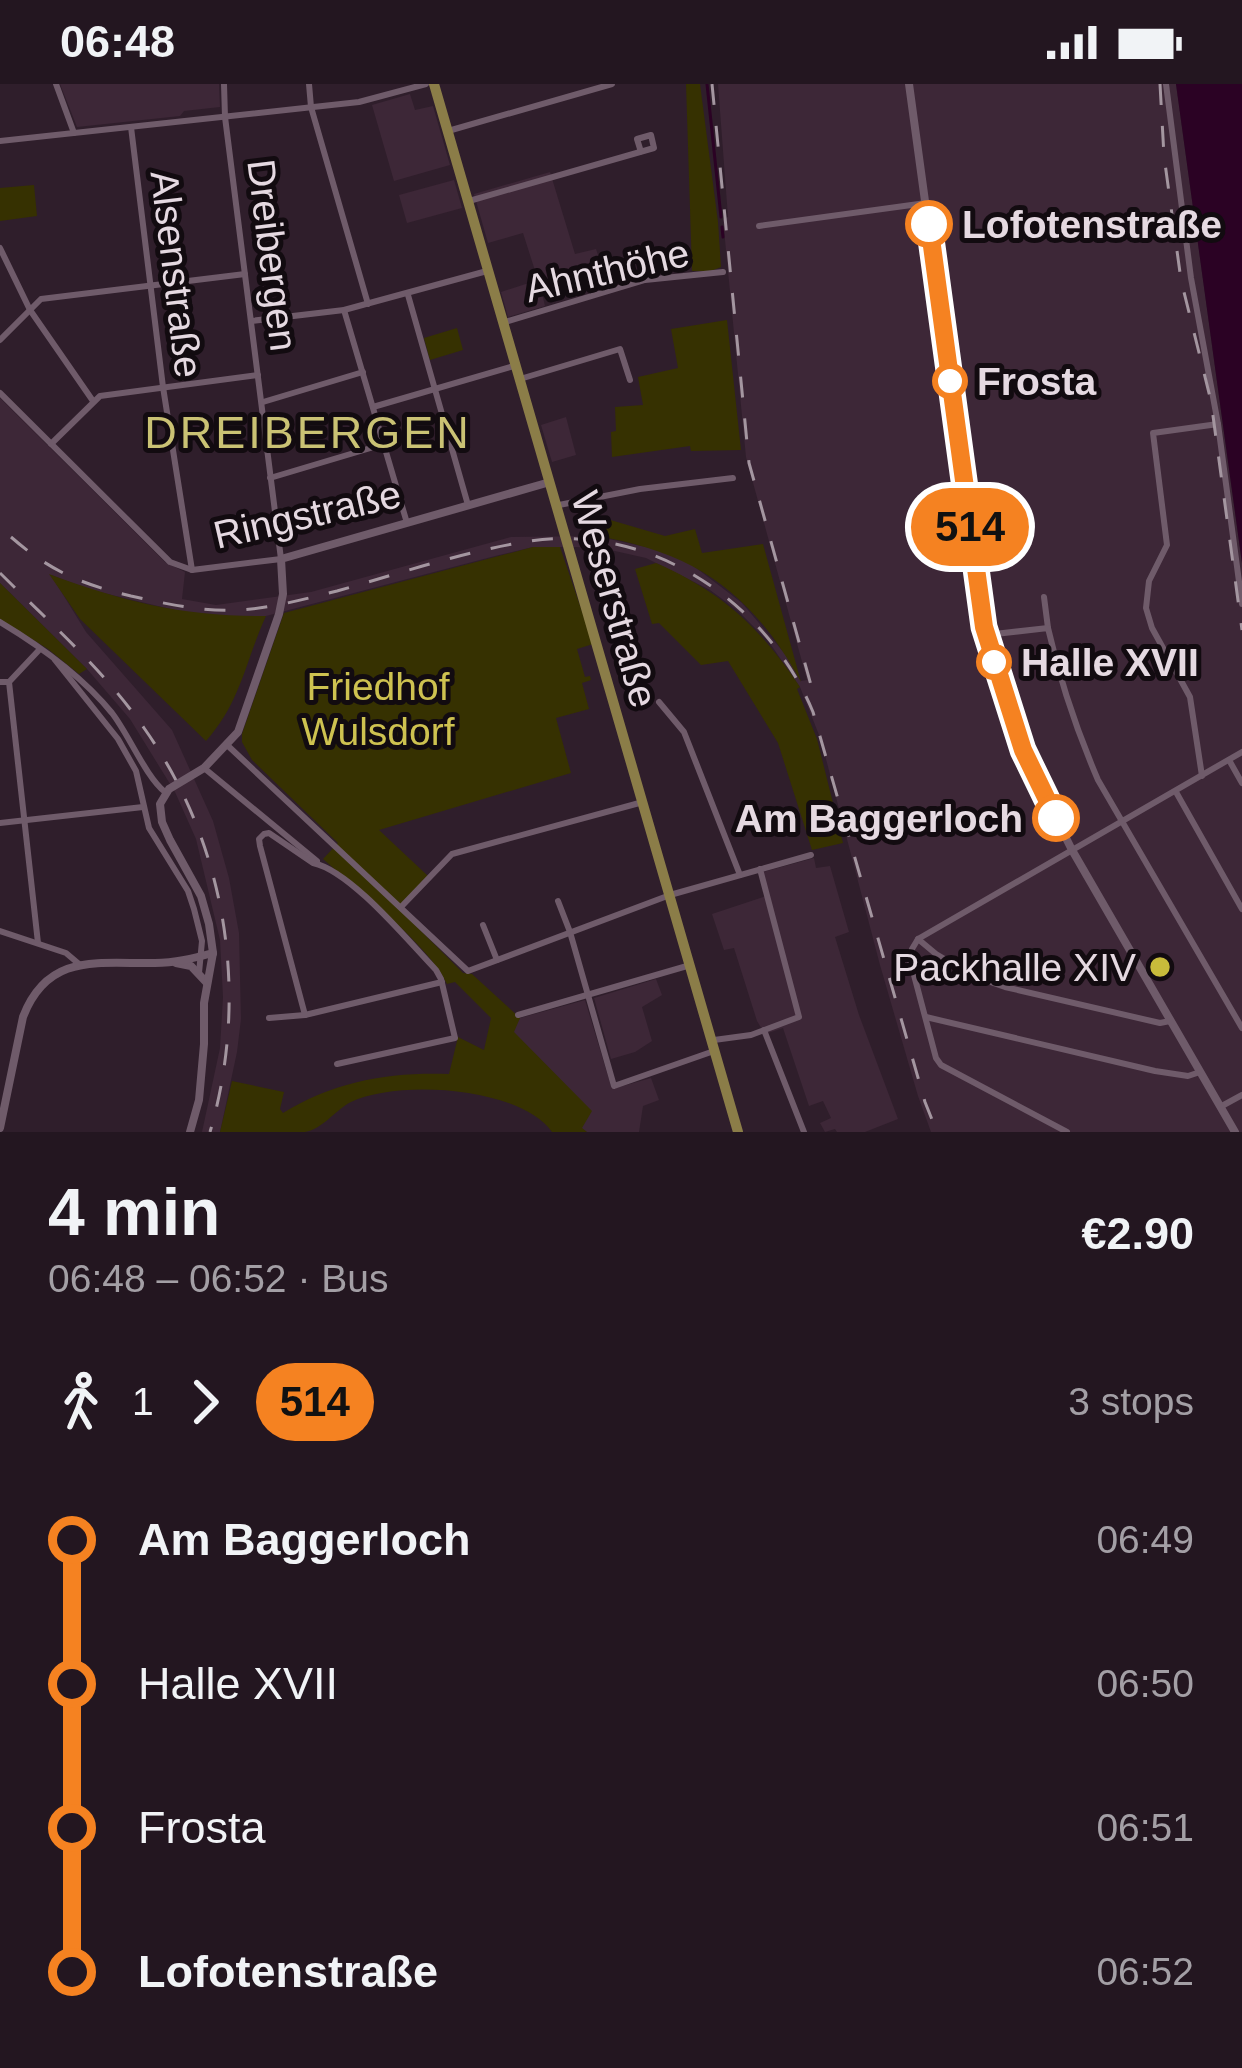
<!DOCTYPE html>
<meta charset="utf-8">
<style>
body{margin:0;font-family:Arial,sans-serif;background:#2b1f29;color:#f1f3f6;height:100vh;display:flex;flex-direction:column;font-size:45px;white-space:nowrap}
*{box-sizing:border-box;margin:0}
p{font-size:39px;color:#a39fa5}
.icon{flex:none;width:66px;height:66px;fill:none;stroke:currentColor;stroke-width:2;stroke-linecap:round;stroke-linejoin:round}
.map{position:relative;height:1048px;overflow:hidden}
.panel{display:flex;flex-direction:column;background:#231620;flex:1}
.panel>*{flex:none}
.badge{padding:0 24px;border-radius:39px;font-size:42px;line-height:78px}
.map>.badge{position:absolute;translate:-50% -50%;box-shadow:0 0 0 6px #fff}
.legs{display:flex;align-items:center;gap:18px;height:132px;padding:0 48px;font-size:39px}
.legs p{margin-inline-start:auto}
.head{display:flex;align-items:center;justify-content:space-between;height:204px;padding:0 48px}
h1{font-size:66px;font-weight:800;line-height:90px}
ul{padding:0 48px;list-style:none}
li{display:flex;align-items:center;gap:42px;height:144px;font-size:45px}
li i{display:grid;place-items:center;width:18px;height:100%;margin:0 15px;background:currentColor}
li i::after{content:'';width:30px;height:30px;margin:-15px;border:9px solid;border-radius:50%;background:#231620}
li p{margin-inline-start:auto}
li:first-child i{background:linear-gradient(#0000 50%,currentColor 0)}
li:last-child i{background:linear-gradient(currentColor 50%,#0000 0)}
.status{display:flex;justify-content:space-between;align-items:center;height:84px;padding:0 60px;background:#231620;direction:ltr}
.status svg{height:33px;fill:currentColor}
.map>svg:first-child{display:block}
.built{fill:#3d2737}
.green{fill:#363101}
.water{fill:#2b0224}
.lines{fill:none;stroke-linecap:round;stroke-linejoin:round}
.stream{stroke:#2b0224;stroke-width:3}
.street{stroke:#6f5b6a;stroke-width:6}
.secondary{stroke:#6f5b6a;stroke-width:8}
.primary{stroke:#8b7d48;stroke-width:10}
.rail{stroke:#a496a0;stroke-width:3;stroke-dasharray:21 21;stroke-linecap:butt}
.line-1-casing{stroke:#fff;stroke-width:27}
.line-1{stroke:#f58221;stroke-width:18}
.stop-1-dot{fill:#fff;stroke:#f58221;stroke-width:6}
.poi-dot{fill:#c8bb3b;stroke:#120b10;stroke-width:4.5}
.labels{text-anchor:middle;stroke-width:10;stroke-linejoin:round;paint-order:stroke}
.stop-label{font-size:39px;font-weight:bold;fill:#e5d9e1;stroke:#120b10;text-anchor:start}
.street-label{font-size:39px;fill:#e5d9e1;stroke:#120b10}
.park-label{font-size:39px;fill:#cec250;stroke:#120b10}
.poi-label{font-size:39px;fill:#e5d9e1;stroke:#120b10;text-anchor:end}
.quarter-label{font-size:45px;letter-spacing:3px;fill:#cac274;stroke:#120b10}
</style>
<div class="status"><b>06:48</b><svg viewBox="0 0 49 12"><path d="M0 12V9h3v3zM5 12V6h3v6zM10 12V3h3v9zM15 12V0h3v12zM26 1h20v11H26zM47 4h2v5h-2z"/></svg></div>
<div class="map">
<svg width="1242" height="1048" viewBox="0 0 1242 1048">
<rect width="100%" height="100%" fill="#2f1e2b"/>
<!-- built -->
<g class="built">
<polygon points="60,0 219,0 220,23 184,27 180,32 77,43"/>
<polygon points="718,0 1176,0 1242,479 1242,1048 931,1048 918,1012 880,881 821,656 800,603 769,558 737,526 710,506 646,474 606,465 576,463 533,463 495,472 266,532 216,532 183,528 91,506 51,491 86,548 172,646 213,737 229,794 239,849 241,935 237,968 220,1048 202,1048 220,964 223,913 220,856 196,755 175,708 130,635 87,585 0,499 0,314 165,478 185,488 182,515 216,521 311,508 511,453 595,452 660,466 691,480 742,519 786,571 801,597 807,596 746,373 723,135 728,133"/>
<polygon points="410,10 415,26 433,22 450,81 394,97 372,21"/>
<polygon points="550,88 575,170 596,165 602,183 540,201 545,222 508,233 501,208 538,196 523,149 488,159 474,110"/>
<polygon points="454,96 462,124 407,139 399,111"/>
<polygon points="566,333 576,371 552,378 541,341"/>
<polygon points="814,774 816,784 830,782 849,848 835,853 859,931 898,1035 865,1048 837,1048 835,1045 825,1048 820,1039 831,1034 823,1017 809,1022 783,944 765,950 757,937 734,864 724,866 712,830 769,811 763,788"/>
<polygon points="656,895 662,911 642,923 652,957 635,968 611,975 594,914"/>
<polygon points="585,916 612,1005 651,994 659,1016 643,1022 639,1048 587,1048 581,1044 513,947 520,934"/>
</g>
<!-- green -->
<g class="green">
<polygon points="686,0 700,0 718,138 721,183 711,187 692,187"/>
<polygon points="34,101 37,132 0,137 0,104"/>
<polygon points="727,236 741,366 691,367 690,362 612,373 611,348 616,347 615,323 643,321 638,293 678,284 671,245"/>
<polygon points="457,244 463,266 430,276 424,254"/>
<path d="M592 435H607L665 452 695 445 702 469 763 460 801 598C753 510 694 467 595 452Z"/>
<path d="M533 463H560L593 560 577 565 585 593 590 592 591 596 582 599 589 625 556 634 571 689 379 746 428 792 398 824 463 889 472 890 520 934 514 948 592 1027 582 1044 587 1048H552C520 1003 399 995 351 1018 335 1026 323 1045 305 1048 278 1048 247 1048 220 1048L232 997 284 1008 280 1025 283 1029C335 997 389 988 449 990L458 953 484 966 491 934 455 898 447 900C431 863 356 804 323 775L338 759 252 676 242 658V650L284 529Z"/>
<path d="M656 479C722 508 760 543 800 603L797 605 817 655 843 759 812 766 778 659 728 577 701 581 659 539 652 540 635 485Z"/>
<path d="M49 490C123 518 187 533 266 532 245 578 241 618 206 657L80 535Z"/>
<polygon points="0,499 87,585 79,590 48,565 0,535"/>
</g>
<!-- water -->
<polygon class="water" points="1176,0 1242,0 1242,479"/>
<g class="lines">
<!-- stream -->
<g class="stream">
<polyline points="707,0 721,133"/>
<polyline points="722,143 723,153"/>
</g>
<!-- street -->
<g class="street">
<polyline points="56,0 74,49"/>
<polyline points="309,0 311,23 368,220"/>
<polyline points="1166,0 1191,194 1218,340 1242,520"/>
<polyline points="131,43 163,303 192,486"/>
<polyline points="448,47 612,0"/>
<polyline points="0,57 359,18 426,0"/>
<polyline points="469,117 654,64 651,51 637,55 641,68"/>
<polyline points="759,142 926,119"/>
<polyline points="0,164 30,226 93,317"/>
<polyline points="408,211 468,421"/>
<polyline points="344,226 407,439"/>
<polyline points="251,237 344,226 487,187"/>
<polyline points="505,238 645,196 723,188"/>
<polyline points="0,256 41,215 245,190"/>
<polyline points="520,295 620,265 630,296"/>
<polyline points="0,309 170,478 192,486 281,475 225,33 224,0"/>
<polyline points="263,318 363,288"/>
<polyline points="373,323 514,282"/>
<polyline points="51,360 100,312 258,291"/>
<polyline points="270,394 384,360"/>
<polyline points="559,421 640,405 733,394"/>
<polyline points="1044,513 1048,544"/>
<path d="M0 538C40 562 82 592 112 629 129 651 146 693 165 708"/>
<path d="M986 551 1048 544C1060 597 1077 647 1098 696L1242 944"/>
<polyline points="55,576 118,655 136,687 149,744 188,807 194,825 202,857 199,889"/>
<polyline points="0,598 9,598 40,565"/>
<polyline points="9,598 38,859"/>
<polyline points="659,618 684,648 740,791"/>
<polyline points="226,660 468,887 670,811 811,771"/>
<polyline points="1229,676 1242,699"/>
<polyline points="204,684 317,777"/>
<polyline points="1202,692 1190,613 1152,544 1146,524 1149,497 1167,461 1153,349 1218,340"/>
<polyline points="1176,708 1242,825"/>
<polyline points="0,739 143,723"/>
<polyline points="558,817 570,848 614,1002 714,967"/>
<polyline points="401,823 452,770 643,718"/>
<polyline points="483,841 497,876"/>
<polyline points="0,847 66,869 79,880"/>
<polyline points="918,855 936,870 973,892 1005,903 1160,939 1170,937"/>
<path d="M305 931 260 762 259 755 264 750 269 749 313 779C351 787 408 857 436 886L441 895 455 954 337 980"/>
<polyline points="518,931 687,882"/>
<polyline points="926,933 1155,987 1188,992 1200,988"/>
<polyline points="269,934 305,931 442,898"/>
<polyline points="764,946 804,1048"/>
<polyline points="714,956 751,951 799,933 760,785"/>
<polyline points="1220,1023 1242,1011"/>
<polyline points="1067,1048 941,981 936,974 910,876 912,865 918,855 1242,668"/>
</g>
<!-- secondary -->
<g class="secondary">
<polyline points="909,0 982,534 1015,646 1038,698 1072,766 1235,1048"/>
<polyline points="176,879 191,882 207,899"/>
<path d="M0 1044 23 933C48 868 99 880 155 879 175 879 194 874 213 869"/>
<polyline points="190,1048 199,1016 204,960 204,919 213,869 209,840 201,812 170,756 162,738 160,720 169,705 204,684 238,648 279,530 283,510 281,475 550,398"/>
</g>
<!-- primary -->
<polyline class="primary" points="434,0 738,1048"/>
<!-- rail -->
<g class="rail">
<polyline points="712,0 749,379 811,601"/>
<polyline points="1160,0 1164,72 1181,196 1211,317 1242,546"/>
<path d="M11 453C50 487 81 500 131 512 167 520 202 528 239 526 272 524 305 515 337 507 401 489 465 467 531 457 651 439 768 519 813 628L925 1018 937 1048"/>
<path d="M0 489C50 539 104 586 144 644 227 761 250 911 210 1048"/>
</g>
</g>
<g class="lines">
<!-- line-1 casing -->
<g class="line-1-casing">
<polyline id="line-1" points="929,140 984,543 1023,666 1056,734"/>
</g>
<!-- line-1 -->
<use href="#line-1" class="line-1"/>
</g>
<!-- markers -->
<g class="stop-1-dot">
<circle cx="929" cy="140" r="21"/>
<circle cx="950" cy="297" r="15"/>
<circle cx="994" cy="578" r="15"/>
<circle cx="1056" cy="734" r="21"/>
</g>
<circle class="poi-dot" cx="1160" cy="883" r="12"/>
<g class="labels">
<!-- stop labels -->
<g class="stop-label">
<text x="962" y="154">Lofotenstraße</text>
<text x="977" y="311">Frosta</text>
<text x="1021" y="592">Halle XVII</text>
<text x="1023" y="748" text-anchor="end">Am Baggerloch</text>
</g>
<!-- street labels -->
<g class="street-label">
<text transform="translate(273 171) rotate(83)" y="14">Dreibergen</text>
<text transform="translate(607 186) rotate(-13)" y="14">Ahnthöhe</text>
<text transform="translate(177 190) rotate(83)" y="14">Alsenstraße</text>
<text transform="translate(307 430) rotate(-13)" y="14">Ringstraße</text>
<text transform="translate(615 515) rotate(74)" y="14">Weserstraße</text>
</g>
<!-- park labels -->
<g class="park-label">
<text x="378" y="616">Friedhof<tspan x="378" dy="45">Wulsdorf</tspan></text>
</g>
<!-- poi labels -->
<g class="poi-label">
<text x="1136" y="897">Packhalle XIV</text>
</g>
<!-- quarter labels -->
<g class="quarter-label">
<text x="308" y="364">DREIBERGEN</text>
</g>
</g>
</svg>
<b class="badge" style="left:970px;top:443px;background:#f58221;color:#111">514</b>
</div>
<section class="panel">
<div class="head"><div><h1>4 min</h1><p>06:48 – 06:52 · Bus</p></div><b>€2.90</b></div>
<div class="legs"><svg class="icon" aria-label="walk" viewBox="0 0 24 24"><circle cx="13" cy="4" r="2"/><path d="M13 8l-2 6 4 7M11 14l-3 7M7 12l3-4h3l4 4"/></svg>1<svg class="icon" aria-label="forward" viewBox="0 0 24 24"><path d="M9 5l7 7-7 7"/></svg><b class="badge" style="background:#f58221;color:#111">514</b><p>3 stops</p></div>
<ul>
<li><i style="color:#f58221"></i><b>Am Baggerloch</b><p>06:49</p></li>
<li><i style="color:#f58221"></i><span>Halle XVII</span><p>06:50</p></li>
<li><i style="color:#f58221"></i><span>Frosta</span><p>06:51</p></li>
<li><i style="color:#f58221"></i><b>Lofotenstraße</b><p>06:52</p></li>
</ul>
</section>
